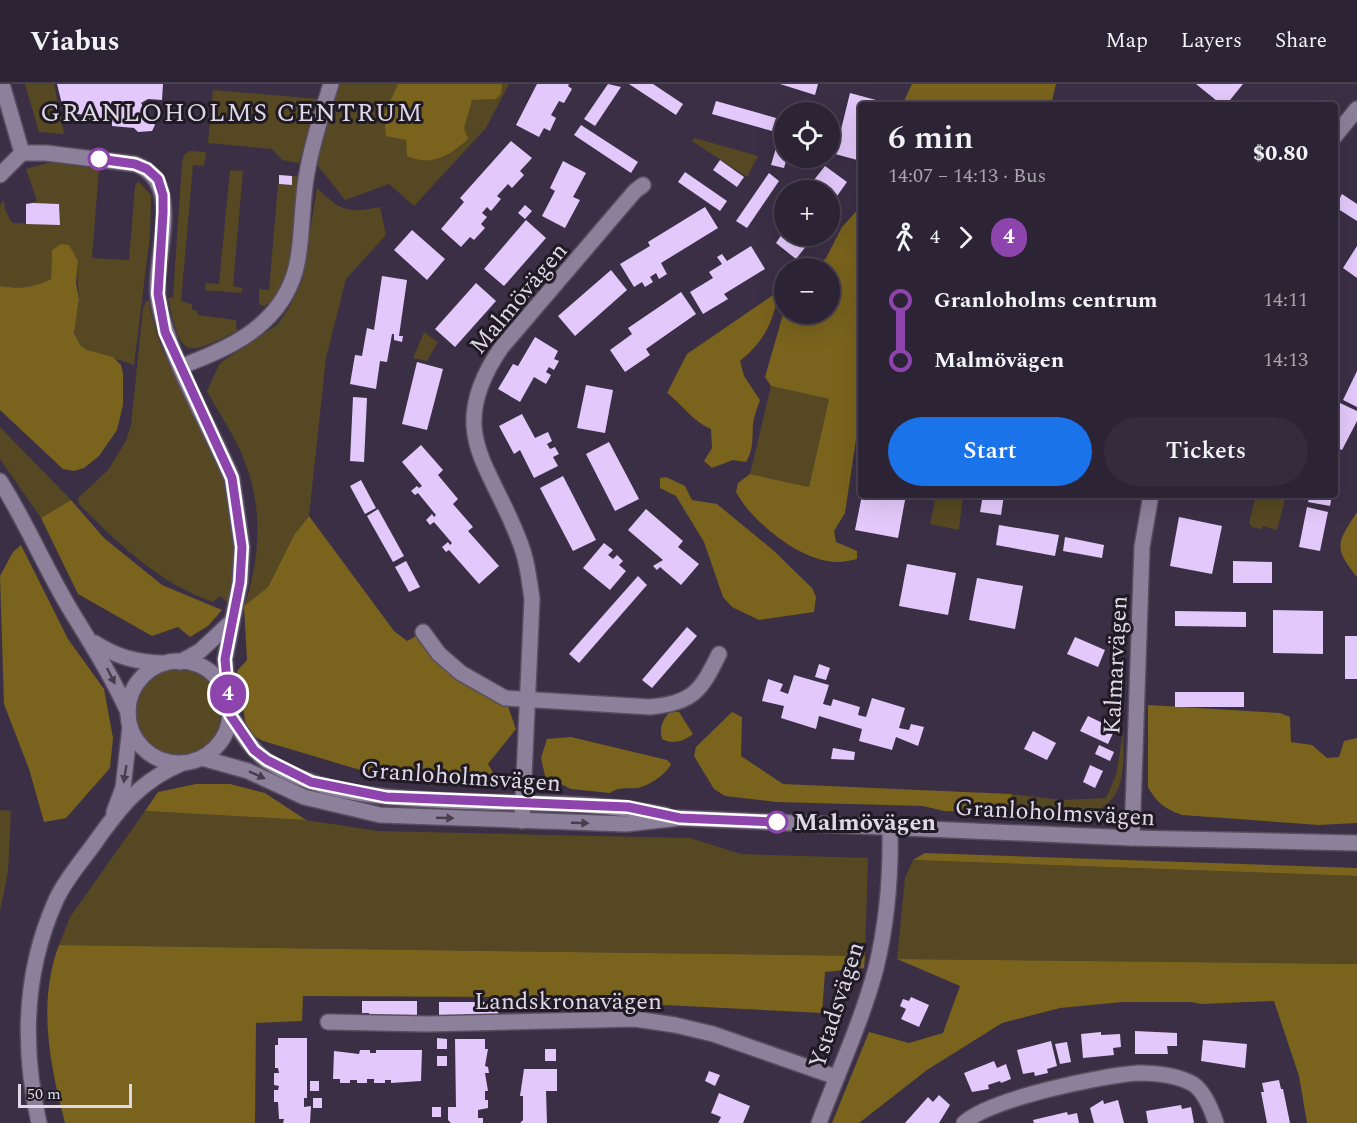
<!DOCTYPE html>
<meta charset="utf-8">
<style>
body{margin:0;font-family:Spectral,serif;background:#342b3c;color:#f1f3f6;height:100vh;display:flex;flex-direction:column;font-size:22px;white-space:nowrap}
*{box-sizing:border-box;margin:0}
p{font-size:20px;color:#a6a4ac}
.icon{flex:none;width:33px;height:33px;fill:none;stroke:currentColor;stroke-width:2;stroke-linecap:round;stroke-linejoin:round}
.map{position:relative;flex:1;overflow:hidden}
.panel{position:absolute;left:858px;top:18px;width:480px;height:396px;display:flex;flex-direction:column;background:#2c2334;border-radius:6px;box-shadow:0 6px 24px #0002,0 0 0 2px #48404f}
.panel>*{flex:none}
.badge{padding:0 12px;border-radius:20px;font-size:21px;line-height:39px}
.fabs{position:absolute;left:774px;top:18px;display:grid;gap:12px}
.fabs a{display:grid;place-items:center;width:66px;height:66px;border-radius:50%;background:#2c2334;box-shadow:0 6px 24px #0002,0 0 0 2px #48404f;font-size:30px}
.scale{position:absolute;left:18px;bottom:15px;width:114px;box-sizing:border-box;padding-left:6px;border:3px solid #dfd8e6;border-top:0;font-size:16px;line-height:21px;white-space:nowrap;color:#dfd8e6;-webkit-text-stroke:4px #1f1a24;paint-order:stroke}
.map>.badge{position:absolute;translate:-50% -50%;box-shadow:0 0 0 3px #fff}
.legs{display:flex;align-items:center;gap:9px;height:66px;padding:0 30px;font-size:20px}
.legs p{margin-inline-start:auto}
.overview{display:flex;align-items:center;justify-content:space-between;height:102px;padding:0 30px}
h1{font-size:33px;font-weight:600;line-height:45px}
.button{display:flex;gap:12px;margin-top:auto;padding:12px 30px}
.button a{flex:1;height:69px;border-radius:36px;background:#1a73e8;color:#fff;font-size:24px;font-weight:600;line-height:69px;text-align:center}
.button a+a{background:#342b3c;color:#f1f3f6}
ul{padding:0 30px;list-style:none}
li{display:flex;align-items:center;gap:21px;height:60px;font-size:22px}
li i{display:grid;place-items:center;width:9px;height:100%;margin:0 8px;background:currentColor}
li i::after{content:'';width:15px;height:15px;margin:-8px;border:4px solid;border-radius:50%;background:#2c2334}
li p{margin-inline-start:auto}
li:first-child i{background:linear-gradient(#0000 50%,currentColor 0)}
li:last-child i{background:linear-gradient(currentColor 50%,#0000 0)}
header{display:flex;align-items:center;gap:36px;box-sizing:border-box;height:84px;padding:0 30px;background:#2c2334;border-bottom:2px solid #48404f}
header strong{font-size:28px}
nav{display:flex;gap:33px;margin-inline-start:auto;font-size:21px}
.map>svg:first-child{display:block}
.green{fill:#554822}
.forest{fill:#79631d}
.building{fill:#e3c9fb}
.lines{fill:none;stroke-linecap:round;stroke-linejoin:round}
.minor-casing{stroke:#574d5f;stroke-width:18}
.minor{stroke:#8d809a;stroke-width:15}
.oneway{fill:#463e4d}
.line-1-casing{stroke:#fff;stroke-width:14}
.line-1{stroke:#8e44ad;stroke-width:9}
.stop-1-dot{fill:#fff;stroke:#8e44ad;stroke-width:3}
.labels{text-anchor:middle;stroke-width:6;stroke-linejoin:round;paint-order:stroke}
.street-label{font-size:24px;fill:#dfd8e6;stroke:#1f1a24}
.stop-label{font-size:24px;font-weight:bold;fill:#dfd8e6;stroke:#1f1a24;text-anchor:start}
.neighbourhood-label{font-size:26px;letter-spacing:1.5px;fill:#dfd8e6;stroke:#1f1a24}
</style>
<header>
<strong>Viabus</strong>
<nav><a>Map</a><a>Layers</a><a>Share</a></nav>
</header>
<div class="map">
<svg width="1357" height="1039" viewBox="0 0 1357 1039">
<rect width="100%" height="100%" fill="#3b2f45"/>
<!-- green -->
<g class="green">
<polygon points="25,0 54,0 64,50 39,48"/>
<polygon points="338,0 509,0 486,44 414,122 389,100 345,116 315,78"/>
<polygon points="213,6 318,15 299,79 282,76 272,65 208,59"/>
<polygon points="695,54 758,72 747,93 692,57"/>
<path d="M190 67 206 68 204 82 193 81 181 217 192 220V226H196L198 231 236 236 237 247C185 273 181 275 168 214L173 213 182 79 184 71Z"/>
<path d="M51 78 99 85 92 174 129 176 135 102 138 97 151 111 150 151 134 281C120 275 98 272 86 265 65 254 79 231 79 214 78 201 77 190 78 177L52 166 51 195C33 204 19 205 0 202V121L4 116 5 126 12 139 60 140 59 120H26L37 117 26 85Z"/>
<polygon points="230,86 243,87 233,202 243,204 241,209 205,206 206,199 219,200"/>
<path d="M292 92 299 93C296 121 294 211 264 222L259 220V205L269 206 278 100 291 101Z"/>
<path d="M317 104C340 126 347 130 380 123L386 151 346 195 326 274 309 432 294 451 268 503 244 522C260 478 263 426 246 381 237 355 220 331 207 307L220 279 278 240 290 222 302 197Z"/>
<path d="M146 217H149C159 285 208 337 227 401 233 420 235 445 235 465 235 483 234 501 227 518L220 512 213 518C158 499 119 460 79 420L78 414 108 386 126 357 131 341 143 225Z"/>
<polygon points="424,248 438,258 427,277 413,274"/>
<polygon points="771,302 829,315 809,403 750,390"/>
<polygon points="0,343 71,416 41,434 0,375"/>
<polygon points="933,411 963,411 959,446 930,440 935,417 931,416"/>
<polygon points="1256,411 1286,411 1277,446 1263,442 1261,445 1252,443 1249,439"/>
<circle cx="178" cy="628" r="43"/>
<path d="M1124 643C1123 661 1125 682 1120 699 1107 746 1045 730 1008 729L1013 720 1011 710 1062 716 1106 714 1116 691Z"/>
<polygon points="0,726 11,727 8,788 0,827"/>
<polygon points="145,727 306,736 378,747 690,754 741,770 868,774 865,872 59,861 70,833"/>
<polygon points="913,776 1357,792 1357,880 897,875 905,794"/>
</g>
<!-- forest -->
<g class="forest">
<path d="M398 0H502L501 10 496 15 472 16 464 44 468 55C449 72 432 83 407 72L406 56 386 52 384 31Z"/>
<polygon points="912,0 1056,0 1051,21 902,21"/>
<path d="M861 122V322L845 429 834 447 836 458 857 467V475C851 476 844 478 838 478 802 479 752 438 736 408L738 399 750 390 809 403 829 315 771 302 765 293 784 227V230H830V184H816L826 174 842 143Z"/>
<path d="M61 160 69 161 78 177 76 199 79 215 74 249 80 261 87 266 113 273 121 281 123 289V321L117 346 99 372 84 384 74 387 63 385 0 326V202C19 205 33 204 51 195L52 166Z"/>
<path d="M773 211 777 215C772 242 761 260 740 277L744 292 760 316C757 324 754 332 753 340 752 354 754 365 746 378L733 376 712 384 704 377 712 364 711 345C693 338 683 321 667 309L687 270Z"/>
<polygon points="666,393 685,402 692,416 717,420 774,467 812,504 816,513 814,528 759,536 732,523 723,513 704,458 676,412 660,404 660,394"/>
<polygon points="71,416 104,454 162,501 222,526 208,542 190,553 178,543 152,552 78,510 41,434"/>
<path d="M1357 428V493C1333 463 1337 459 1357 428Z"/>
<polygon points="309,432 394,547 407,557 423,548 451,580 505,614 516,645 488,680 500,701 387,694 263,657 247,648 237,587 247,576 244,522 268,503 294,451"/>
<polygon points="21,461 68,555 104,605 113,654 110,684 66,734 44,738 29,685 4,620 0,492 13,468"/>
<path d="M1148 621 1280 629 1290 633 1291 658 1312 661 1327 674 1339 673 1344 657 1357 654V739L1319 741 1182 731C1165 725 1157 719 1148 703Z"/>
<path d="M670 628H679L693 650C684 657 673 661 662 655 659 644 662 636 670 628Z"/>
<polygon points="732,628 742,633 741,672 783,700 1011,710 1013,720 1008,729 1001,729 944,727 923,722 776,718 725,712 714,705 694,672 696,663"/>
<path d="M571 653 667 676 671 680C667 690 647 703 637 704 626 705 619 702 610 709L571 705 545 692 541 674 547 655Z"/>
<polygon points="196,700 230,700 265,709 306,736 145,727 158,708"/>
<polygon points="925,769 1357,784 1357,792 913,776"/>
<path d="M59 861 865 872 864 884 825 888 822 929 504 913 303 912 302 937 256 939 255 1039H65C50 981 37 919 59 861Z"/>
<polygon points="897,875 1357,880 1357,1039 1307,1039 1299,992 1274,917 1201,920 1191,918 1123,918 1060,924 1002,939 927,986 859,1039 832,1039 869,948 909,959 943,949 960,902"/>
</g>
<!-- building -->
<g class="building">
<polygon points="57,0 163,0 162,16 148,15 141,19 145,26 143,32 149,33 155,41 152,47 138,48 134,44 112,42 112,39 84,37 85,31 64,28"/>
<polygon points="537,0 569,0 568,2 572,5 564,19 559,17 551,31 556,34 550,47 544,44 539,53 516,41"/>
<polygon points="608,0 621,3 595,42 584,35"/>
<polygon points="629,0 653,0 683,20 676,31"/>
<polygon points="780,0 818,0 815,11"/>
<polygon points="1196,0 1243,0 1226,21 1222,21"/>
<polygon points="850,9 876,16 875,21 861,21 861,77 835,70"/>
<polygon points="716,17 776,34 772,47 712,30"/>
<polygon points="784,37 784,74 787,74 784,84 771,81"/>
<polygon points="581,41 638,78 631,89 574,51"/>
<polygon points="511,57 532,74 520,87 524,91 512,104 508,100 497,112 501,115 491,127 487,123 482,129 487,133 481,140 485,144 474,156 470,153 461,163 441,145 464,118 460,114"/>
<polygon points="720,76 744,93 737,103 713,86"/>
<polygon points="563,77 586,89 573,113 580,116 565,144 542,132 555,107 550,104"/>
<polygon points="825,82 847,98 830,122 830,106 806,106"/>
<polygon points="685,88 727,117 720,127 678,98"/>
<polygon points="769,89 779,97 747,144 736,137"/>
<polygon points="279,91 292,92 292,101 279,100"/>
<polygon points="1342,110 1357,120 1357,137 1335,123"/>
<polygon points="33,119 59,120 60,141 26,140 26,120"/>
<polygon points="525,121 532,127 525,135 518,129"/>
<polygon points="705,123 718,144 661,179 667,190 659,195 656,189 650,193 653,198 645,203 642,198 634,203 620,180 650,162 648,158"/>
<polygon points="526,136 546,154 504,202 484,185"/>
<polygon points="412,146 445,175 427,196 394,166"/>
<polygon points="784,147 784,152 814,152 796,175 776,159"/>
<polygon points="751,162 765,185 724,210 728,215 703,230 690,208 713,194 709,188 722,180 717,173 722,170 727,177"/>
<polygon points="1357,162 1357,194 1343,184"/>
<polygon points="611,186 627,206 575,252 558,232"/>
<polygon points="382,192 407,196 399,252 403,252 402,258 394,256 394,250 392,250 387,278 380,277 376,305 350,300 355,271 362,272 367,244 374,246"/>
<polygon points="476,199 496,217 455,263 435,245"/>
<polygon points="523,202 532,209 524,219 515,211"/>
<polygon points="681,208 696,230 646,265 650,271 625,288 610,266 632,250 628,244"/>
<polygon points="535,253 558,267 554,275 559,277 554,286 549,283 546,288 551,291 546,300 534,293 520,318 498,305 513,280 518,282"/>
<polygon points="417,278 443,285 427,346 402,340"/>
<polygon points="1357,287 1357,323 1343,316"/>
<polygon points="586,301 613,306 605,349 577,344"/>
<polygon points="353,313 367,314 364,378 350,377"/>
<polygon points="1340,319 1357,327 1357,337 1342,366 1335,363 1335,330"/>
<polygon points="522,330 535,354 548,348 552,357 547,360 550,365 555,363 559,370 553,373 558,382 534,394 520,366 514,370 499,342"/>
<polygon points="609,358 639,415 615,427 586,370"/>
<polygon points="421,361 443,386 438,391 458,415 453,420 473,443 468,447 499,482 479,500 449,466 446,468 442,463 448,458 450,461 452,459 434,438 430,441 426,436 432,430 434,433 436,431 418,409 415,411 411,407 417,402 419,404 422,402 402,378"/>
<polygon points="563,392 596,456 573,467 540,404"/>
<polygon points="361,396 376,424 365,430 350,402"/>
<polygon points="862,411 906,411 898,454 855,446"/>
<polygon points="983,411 1004,411 1001,431 980,428"/>
<polygon points="1310,411 1332,411 1330,422 1308,418"/>
<polygon points="1307,423 1328,428 1320,467 1299,463"/>
<polygon points="378,425 404,472 393,478 367,432"/>
<polygon points="646,425 683,457 678,463 699,480 681,501 660,483 657,486 653,482 663,476 628,446"/>
<polygon points="1179,433 1222,442 1212,490 1170,482"/>
<polygon points="999,441 1059,451 1055,472 996,461"/>
<polygon points="1065,453 1104,461 1102,474 1063,467"/>
<polygon points="604,459 613,466 608,471 613,475 617,471 623,477 619,481 626,487 610,506 583,484"/>
<polygon points="406,477 420,503 409,508 395,483"/>
<polygon points="1233,477 1272,478 1272,499 1233,499"/>
<polygon points="907,480 956,489 948,531 899,522"/>
<polygon points="638,492 647,501 579,579 569,570"/>
<polygon points="977,494 1023,502 1015,545 969,536"/>
<polygon points="1273,526 1323,527 1323,570 1273,569"/>
<polygon points="1175,527 1246,528 1246,543 1175,542"/>
<polygon points="687,543 697,552 652,604 642,596"/>
<rect x="1345" y="552" width="12" height="43"/>
<polygon points="1075,553 1105,566 1098,583 1067,570"/>
<polygon points="819,580 830,584 826,596 815,593"/>
<polygon points="794,591 829,601 823,620 831,622 833,615 860,623 858,631 866,633 872,614 905,624 899,644 909,646 911,640 924,643 918,662 896,653 892,666 859,657 862,645 819,632 816,645 781,634 784,622 762,617 768,595 783,600 780,607 788,610"/>
<rect x="1175" y="608" width="69" height="15"/>
<polygon points="1088,632 1115,645 1108,660 1080,647"/>
<polygon points="1033,647 1056,659 1047,676 1024,665"/>
<polygon points="1099,661 1114,668 1110,677 1095,670"/>
<polygon points="833,664 855,668 854,676 831,675"/>
<polygon points="1090,681 1103,687 1095,704 1083,698"/>
<polygon points="911,913 929,921 919,943 901,935 906,925 900,922 903,915 909,917"/>
<polygon points="362,917 417,917 417,932 369,932 369,929 362,929"/>
<rect x="439" y="918" width="59" height="15"/>
<polygon points="1135,947 1177,949 1177,962 1167,962 1168,970 1135,970"/>
<polygon points="1101,948 1101,951 1120,950 1121,963 1113,964 1114,971 1083,974 1081,950"/>
<polygon points="278,954 307,954 307,1014 304,1014 304,1023 311,1022 310,1039 283,1039 284,1035 279,1035 278,1018 274,1018 274,1006 278,1006 279,1002 274,1001 274,989 279,989 278,984 275,984 275,961 278,961"/>
<polygon points="437,954 447,955 447,965 437,965"/>
<polygon points="455,955 485,955 485,965 488,965 485,982 488,983 489,989 485,989 488,1007 485,1007 485,1016 488,1016 488,1024 478,1026 478,1034 483,1034 483,1039 451,1039 448,1036 448,1023 456,1023"/>
<polygon points="1203,956 1247,960 1245,984 1201,977"/>
<polygon points="1051,957 1057,982 1047,985 1048,989 1035,992 1034,988 1023,990 1017,966"/>
<polygon points="1067,958 1071,978 1060,980 1055,960"/>
<rect x="545" y="965" width="11" height="12"/>
<polygon points="360,966 370,966 370,969 376,969 376,966 422,966 421,997 391,999 391,996 385,996 385,999 374,999 374,995 367,995 367,999 357,999 357,996 350,996 350,999 340,999 340,995 333,995 334,967 359,970"/>
<rect x="437" y="972" width="10" height="10"/>
<polygon points="994,977 997,984 1006,980 1011,995 1001,999 1000,997 988,1001 989,1005 972,1008 964,989"/>
<polygon points="524,985 557,985 557,1007 546,1007 547,1039 520,1039 523,1036 523,1012 520,1012"/>
<polygon points="709,987 720,991 715,1002 705,997"/>
<polygon points="1279,996 1281,1005 1283,1005 1290,1039 1267,1039 1261,1008 1264,1008 1262,999"/>
<rect x="310" y="997" width="9" height="10"/>
<polygon points="719,1009 750,1022 743,1039 718,1039 721,1033 711,1029"/>
<polygon points="939,1011 950,1021 939,1039 905,1039 928,1013 933,1018"/>
<rect x="313" y="1014" width="9" height="10"/>
<polygon points="1103,1016 1104,1020 1118,1016 1124,1039 1094,1039 1090,1024"/>
<polygon points="1181,1021 1182,1025 1191,1023 1194,1039 1148,1039 1146,1027"/>
<rect x="432" y="1023" width="9" height="10"/>
<polygon points="1067,1028 1068,1031 1077,1029 1079,1039 1034,1039 1033,1036"/>
</g>
<g class="lines">
<!-- minor casing -->
<g class="minor-casing">
<g id="minor">
<polyline points="2,0 22,69"/>
<polyline points="1335,52 1357,25"/>
<path d="M0 91 22 69H46L135 80C186 98 153 172 158 213 166 269 209 340 232 394L242 463 240 498 225 575 228 615"/>
<path d="M182 282C228 265 275 244 293 194 303 168 301 118 307 89 312 59 322 29 331 0"/>
<path d="M0 397C28 441 48 491 76 535 95 566 113 595 128 628"/>
<path d="M423 548 439 570 461 589 505 614 650 623C693 619 701 607 719 570"/>
<path d="M95 559C117 573 136 578 162 579"/>
<circle cx="179" cy="628" r="51"/>
<polyline points="180,578 200,567 230,539"/>
<path d="M230 631C241 647 250 665 267 677 321 712 390 714 452 717 523 720 596 717 665 731"/>
<polyline points="202,674 248,687 304,713 380,731 626,740 680,734 1132,754 1357,759"/>
<polyline points="114,728 123,704 130,643"/>
<path d="M522 737 532 515C529 495 527 475 519 456 490 379 444 348 501 264L635 107 643 101"/>
<polyline points="1132,754 1142,463 1151,411"/>
<polyline points="328,938 428,940 635,935 675,941 713,950 836,993"/>
<path d="M39 1039C22 964 24 887 56 816 65 796 81 778 94 760 120 723 141 696 183 679"/>
<path d="M819 1039C838 988 862 937 876 884 887 839 891 789 890 743"/>
<path d="M964 1039C990 1015 1102 991 1139 989 1157 989 1177 991 1193 1000 1204 1007 1212 1027 1216 1039"/>
</g>
</g>
<!-- minor -->
<use href="#minor" class="minor"/>
</g>
<!-- one-way arrows -->
<defs><path id="oneway-solid" d="M-6-.8H1V-3.2L6.5 0L1 3.2V.8H-6Z" transform="scale(1.5)"/></defs>
<g class="oneway">
<use href="#oneway-solid" transform="translate(111 592) rotate(63)"/>
<use href="#oneway-solid" transform="translate(125 690) rotate(99)"/>
<use href="#oneway-solid" transform="translate(257 691) rotate(24)"/>
<use href="#oneway-solid" transform="translate(445 734) rotate(2)"/>
<use href="#oneway-solid" transform="translate(580 739) rotate(2)"/>
</g>
<g class="lines">
<!-- line-1 casing -->
<g class="line-1-casing">
<polyline id="line-1" points="99,75 135,80 147,85 158,95 163,111 163,129 158,210 165,248 232,394 242,463 240,498 225,575 230,631 254,666 267,676 311,698 386,713 628,723 680,734 777,738"/>
</g>
<!-- line-1 -->
<use href="#line-1" class="line-1"/>
</g>
<!-- markers -->
<g class="stop-1-dot">
<circle cx="99" cy="75" r="10"/>
<circle cx="777" cy="738" r="10"/>
</g>
<g class="labels">
<!-- street labels -->
<g class="street-label">
<text transform="translate(518 214) rotate(-50)" y="8">Malmövägen</text>
<text transform="translate(1115 581) rotate(-87)" y="8">Kalmarvägen</text>
<text transform="translate(461 692) rotate(4)" y="8">Granloholmsvägen</text>
<text transform="translate(1055 728) rotate(3)" y="8">Granloholmsvägen</text>
<text x="568" y="925">Landskronavägen</text>
<text transform="translate(836 921) rotate(-72)" y="8">Ystadsvägen</text>
</g>
<!-- stop labels -->
<g class="stop-label">
<text x="794" y="746">Malmövägen</text>
</g>
<!-- neighbourhood labels -->
<g class="neighbourhood-label">
<text x="232" y="37">GRANLOHOLMS CENTRUM</text>
</g>
</g>
</svg>
<div class="fabs">
<a><svg class="icon" aria-label="locate" viewBox="0 0 24 24"><circle cx="12" cy="12" r="6"/><path d="M12 2v4M12 18v4M2 12h4M18 12h4"/></svg></a>
<a>+</a>
<a>−</a>
</div>
<div class="scale">50 m</div>
<b class="badge" style="left:228px;top:610px;background:#8e44ad;color:#fff">4</b>
<section class="panel">
<div class="overview"><div><h1>6 min</h1><p>14:07 – 14:13 · Bus</p></div><b>$0.80</b></div>
<div class="legs"><svg class="icon" aria-label="walk" viewBox="0 0 24 24"><circle cx="13" cy="4" r="2"/><path d="M13 8l-2 6 4 7M11 14l-3 7M7 12l3-4h3l4 4"/></svg>4<svg class="icon" aria-label="forward" viewBox="0 0 24 24"><path d="M9 5l7 7-7 7"/></svg><b class="badge" style="background:#8e44ad;color:#fff">4</b></div>
<ul>
<li><i style="color:#8e44ad"></i><b>Granloholms centrum</b><p>14:11</p></li>
<li><i style="color:#8e44ad"></i><b>Malmövägen</b><p>14:13</p></li>
</ul>
<div class="button"><a>Start</a><a>Tickets</a></div>
</section>
</div>
